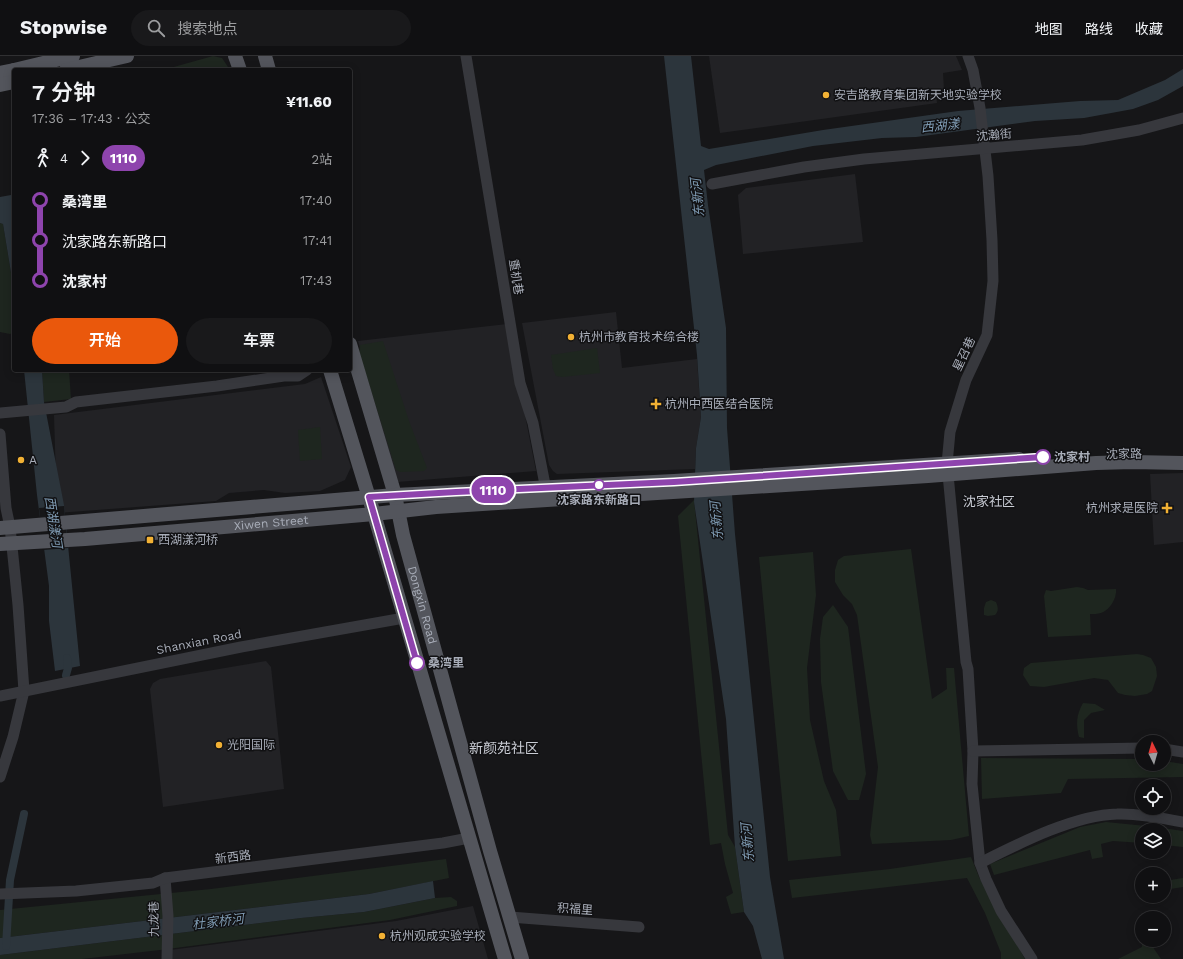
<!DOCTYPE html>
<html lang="zh">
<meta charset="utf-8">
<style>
body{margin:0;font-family:"Work Sans","Noto Sans SC",sans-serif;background:#19191b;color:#f1f3f6;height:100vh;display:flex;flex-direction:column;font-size:15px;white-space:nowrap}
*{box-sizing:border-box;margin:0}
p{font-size:13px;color:#9c9d9f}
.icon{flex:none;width:22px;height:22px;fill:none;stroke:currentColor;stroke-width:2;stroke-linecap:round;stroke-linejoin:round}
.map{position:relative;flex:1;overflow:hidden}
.panel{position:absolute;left:12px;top:12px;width:340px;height:304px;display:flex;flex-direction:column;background:#101012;border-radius:4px;box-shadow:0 2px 10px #0003,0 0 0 1px #303032}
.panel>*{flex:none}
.badge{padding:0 8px;border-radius:13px;font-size:14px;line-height:26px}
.needle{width:26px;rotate:355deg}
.controls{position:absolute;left:1135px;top:679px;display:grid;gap:8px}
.controls a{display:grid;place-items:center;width:36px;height:36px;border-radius:50%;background:#101012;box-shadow:0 2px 10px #0003,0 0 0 1px #303032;font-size:20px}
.map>.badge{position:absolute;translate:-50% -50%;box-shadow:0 0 0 2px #fff}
.legs{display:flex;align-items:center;gap:6px;height:44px;padding:0 20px;font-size:13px}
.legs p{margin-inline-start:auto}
.headline{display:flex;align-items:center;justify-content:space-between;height:68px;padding:0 20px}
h1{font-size:22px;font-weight:600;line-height:30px}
.cta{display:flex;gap:8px;margin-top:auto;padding:8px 20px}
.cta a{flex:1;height:46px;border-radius:24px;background:#ea580c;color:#fff;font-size:16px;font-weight:600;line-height:46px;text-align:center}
.cta a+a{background:#19191b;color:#f1f3f6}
ul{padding:0 20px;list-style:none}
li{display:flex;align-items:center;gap:14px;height:40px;font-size:15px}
li i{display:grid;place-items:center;width:6px;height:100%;margin:0 5px;background:currentColor}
li i::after{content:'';width:10px;height:10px;margin:-5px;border:3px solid;border-radius:50%;background:#101012}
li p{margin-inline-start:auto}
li:first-child i{background:linear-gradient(#0000 50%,currentColor 0)}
li:last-child i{background:linear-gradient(currentColor 50%,#0000 0)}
header{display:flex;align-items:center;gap:24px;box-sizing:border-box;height:56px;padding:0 20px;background:#101012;border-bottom:1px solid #303032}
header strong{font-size:19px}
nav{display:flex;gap:22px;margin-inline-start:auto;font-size:14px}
.search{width:280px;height:36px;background:#19191b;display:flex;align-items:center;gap:10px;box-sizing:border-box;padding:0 14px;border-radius:22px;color:#9c9d9f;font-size:15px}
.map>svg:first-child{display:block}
.built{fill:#222225}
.green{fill:#1e261f}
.water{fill:#2c353c}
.pier{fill:#161618}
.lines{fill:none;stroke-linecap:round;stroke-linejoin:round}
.canal{stroke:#2c353c;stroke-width:8}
.minor{stroke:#37383d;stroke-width:11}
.major{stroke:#53555c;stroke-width:14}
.line-1-casing{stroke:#fff;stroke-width:9}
.line-1{stroke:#8e44ad;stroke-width:6}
.poi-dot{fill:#f2b134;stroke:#111113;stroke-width:1.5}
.stop-1-dot{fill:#fff;stroke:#8e44ad;stroke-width:2}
.labels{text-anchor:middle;stroke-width:3;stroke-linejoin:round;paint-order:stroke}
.poi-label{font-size:12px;fill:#a8adb8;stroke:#111113;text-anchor:start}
.street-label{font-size:12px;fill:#a8adb8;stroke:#111113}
.stop-label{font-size:12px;font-weight:bold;fill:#a8adb8;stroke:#111113;text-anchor:start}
.water-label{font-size:13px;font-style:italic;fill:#7f9bb3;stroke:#111113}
.neighbourhood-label{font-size:13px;fill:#c9ccd4;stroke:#111113}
.quarter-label{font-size:14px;fill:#c9ccd4;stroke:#111113}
</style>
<header>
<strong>Stopwise</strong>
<div class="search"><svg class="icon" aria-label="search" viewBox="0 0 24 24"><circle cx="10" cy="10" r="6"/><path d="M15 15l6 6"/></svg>搜索地点</div>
<nav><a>地图</a><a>路线</a><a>收藏</a></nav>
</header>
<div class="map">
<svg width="1183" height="903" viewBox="0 0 1183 903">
<rect width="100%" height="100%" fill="#161618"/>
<!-- built -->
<g class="built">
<polygon points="709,0 956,0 962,14 943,17 944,34 942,37 936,39 937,47 720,77"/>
<polygon points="855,118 863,186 743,198 738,139 746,132"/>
<polygon points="616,256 622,312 697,303 701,361 696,392 695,413 557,418 553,415 549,409 522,267"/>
<polygon points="507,268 536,415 397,426 358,285"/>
<polygon points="321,321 351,411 345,424 320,435 285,437 264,434 229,437 216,445 57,457 54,359 305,328"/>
<polygon points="1183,417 1183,486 1154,489 1150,418"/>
<polygon points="266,605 271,611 284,733 163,751 150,633 153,627 160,623"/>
<polygon points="473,850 488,903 170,903 170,894 396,865"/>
</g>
<!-- green -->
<g class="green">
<polygon points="213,0 222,2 228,11 219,14 163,14"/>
<polygon points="0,167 3,168 14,235 14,276 10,278 0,276"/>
<polygon points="383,285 409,365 427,412 424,415 400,416 396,414 359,296 360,289"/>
<polygon points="597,292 600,317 562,321 556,320 553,313 551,299"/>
<polygon points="42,314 69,314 71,343 44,346"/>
<polygon points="320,371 322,403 300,405 298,374"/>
<polygon points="694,444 728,779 735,791 744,856 731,858 726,841 733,837 725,808 721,787 710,789 678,460"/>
<polygon points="911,493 932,643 947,633 946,612 954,612 969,780 951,784 872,788 870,779 878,711 857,559 852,548 843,539 835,526 835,514 838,504 844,500"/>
<polygon points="813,496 816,539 807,612 810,664 824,725 836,754 841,800 788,805 759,501"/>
<path d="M1077 531 1083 532 1088 534 1116 533C1117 542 1110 554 1101 557 1098 558 1093 558 1090 558L1091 579 1048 581 1044 540 1046 534 1051 535Z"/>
<path d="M991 544 996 546C998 551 999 555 995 559L988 560 984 559V552L986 546Z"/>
<polygon points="833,549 848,571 866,718 859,744 848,744 833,715 821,626 820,583 823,561"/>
<polygon points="1137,598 1143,599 1151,602 1156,611 1157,620 1152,635 1147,638 1135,640 1125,639 1118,637 1108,624 1094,622 1044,631 1030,630 1023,619 1024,612 1031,607"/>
<path d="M1083 647 1095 648 1105 654 1091 657 1084 664V682L1079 681C1076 669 1076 659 1083 647Z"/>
<polygon points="981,702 1142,703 1142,708 1164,708 1164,705 1183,708 1183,721 1068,723 1061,737 982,743"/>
<polygon points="1106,766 1156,771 1183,775 1183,791 1164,789 1164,774 1142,774 1142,787 1113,785 1101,788 1103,801 1092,803 1090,794 994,819 990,808 1080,771"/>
<polygon points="971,801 979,821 1025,903 1001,903 1001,897 985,857 967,822 792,842 789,824 890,813"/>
<polygon points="446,803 449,822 369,838 0,882 0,854 211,833"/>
<polygon points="1183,822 1183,831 1164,834 1164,825"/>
<polygon points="451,841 457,845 457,850 390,864 160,894 82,903 0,903 0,899 301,862 364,856 435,842"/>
<polygon points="1141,873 1142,884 1148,884 1161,903 1118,903 1142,891"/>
</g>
<!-- water -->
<g class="water">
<polygon points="664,0 691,0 701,90 709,93 823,74 958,55 1080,45 1118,44 1165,24 1183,13 1183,30 1158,44 1133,53 1084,62 1035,65 916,81 882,82 813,90 716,109 704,114 708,149 726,272 727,372 735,478 770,821 784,903 762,903 753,870 744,856 735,791 726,663 694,446 696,392 701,361 697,299"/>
<polygon points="11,139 14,139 14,235 3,168 0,167 0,141"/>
<polygon points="24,314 42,314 44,346 64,449 80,610 55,615 49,565 49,530 37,439"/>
<polygon points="433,825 435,842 364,856 301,862 0,899 0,882 369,838"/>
</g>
<!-- pier -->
<polygon class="pier" points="64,450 68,492 43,494 39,452"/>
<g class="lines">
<!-- canal -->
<g class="canal">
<polyline points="66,619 68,612 67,602"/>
<polyline points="6,890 10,824 24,758"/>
</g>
<!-- minor -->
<g class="minor">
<polyline points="466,0 520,327 533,367 547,439"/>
<polyline points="968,0 973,14 980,52 988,120 992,184 993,225 987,279 966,324 950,376 947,408 966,606 968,613 973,695 972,728 980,807 986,823 1001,855 1032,903"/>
<polyline points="712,128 804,111 864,103 1082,84 1139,74 1183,62"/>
<polyline points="0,357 66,351 76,346 217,330 284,320 298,320 307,314"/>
<polyline points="0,378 6,452 10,471 18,549 24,635 13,681 0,721"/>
<polyline points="0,640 241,591 404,562"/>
<polyline points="1164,693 1183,696"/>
<polyline points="973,695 1142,692"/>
<path d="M980 807C1018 788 1074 759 1117 758 1137 757 1163 762 1183 766"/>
<polyline points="165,822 168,860 167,903"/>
<polyline points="0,838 76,835 153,827 165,822 443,787 469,782"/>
<polyline points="510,861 639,871"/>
</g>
<!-- major -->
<g class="major">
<polyline points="235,0 240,14"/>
<polyline points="265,0 269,14"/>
<polyline points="14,14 73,0"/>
<polyline points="66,14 127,0"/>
<polyline points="0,17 14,14"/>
<polyline points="0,29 14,26"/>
<path id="s1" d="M350 288 395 439 403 479 490 795 522 903"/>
<polyline points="330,314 374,458 505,903"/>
<polyline points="0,472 395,439 674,425 1019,403"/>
<path id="s2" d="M0 488 85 483 374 458 436 451 928 420 1096 407 1133 406 1183 407"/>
</g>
</g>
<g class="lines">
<!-- line-1 casing -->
<g class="line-1-casing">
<polyline id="line-1" points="417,607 369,441 456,436 674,426 1043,401"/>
</g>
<!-- line-1 -->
<use href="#line-1" class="line-1"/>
</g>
<!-- markers -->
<g class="poi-dot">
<circle cx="826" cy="39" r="4"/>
<circle cx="571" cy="281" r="4"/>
<path d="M654 342h4v4h4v4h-4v4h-4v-4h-4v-4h4z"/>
<circle cx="21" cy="404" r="4"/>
<path d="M1165 446h4v4h4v4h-4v4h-4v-4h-4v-4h4z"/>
<rect x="146" y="480" width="8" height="8" rx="2"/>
<circle cx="219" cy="689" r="4"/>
<circle cx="382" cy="880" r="4"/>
</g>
<g class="stop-1-dot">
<circle cx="1043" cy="401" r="7"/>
<circle cx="599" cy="429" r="5"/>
<circle cx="417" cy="607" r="7"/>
</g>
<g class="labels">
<!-- poi labels -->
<g class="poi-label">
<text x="834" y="43">安吉路教育集团新天地实验学校</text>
<text x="579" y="285">杭州市教育技术综合楼</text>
<text x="665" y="352">杭州中西医结合医院</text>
<text x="29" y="408">A</text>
<text x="1158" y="456" text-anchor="end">杭州求是医院</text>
<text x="158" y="488">西湖漾河桥</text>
<text x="227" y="693">光阳国际</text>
<text x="390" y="884">杭州观成实验学校</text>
</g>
<!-- street labels -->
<g class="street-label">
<text transform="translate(994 79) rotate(-5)" y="4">沈瀚街</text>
<text transform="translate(516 221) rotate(81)" y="4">重机巷</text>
<text transform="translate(964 298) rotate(-65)" y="4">星召巷</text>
<text transform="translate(1124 398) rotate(-1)" y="4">沈家路</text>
<text dy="4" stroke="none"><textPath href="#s2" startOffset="272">Xiwen Street</textPath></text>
<text dy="4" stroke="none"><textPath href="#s1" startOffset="271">Dongxin Road</textPath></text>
<text transform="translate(199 586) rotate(-11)" y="4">Shanxian Road</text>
<text transform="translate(233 801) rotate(-7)" y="4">新西路</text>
<text transform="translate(575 853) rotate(4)" y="4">积福里</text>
<text transform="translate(154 863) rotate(-91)" y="4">九龙巷</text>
</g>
<!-- stop labels -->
<g class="stop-label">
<text x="1054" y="405">沈家村</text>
<text x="599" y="448" text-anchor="middle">沈家路东新路口</text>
<text x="428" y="611">桑湾里</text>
</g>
<!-- water labels -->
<g class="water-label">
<text transform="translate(940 69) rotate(-6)" y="5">西湖漾</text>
<text transform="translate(697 142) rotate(-96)" y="5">东新河</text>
<text transform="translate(716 465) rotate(-95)" y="5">东新河</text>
<text transform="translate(54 466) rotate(81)" y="5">西湖漾河</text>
<text transform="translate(747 787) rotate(-95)" y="5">东新河</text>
<text transform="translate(218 865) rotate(-7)" y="5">杜家桥河</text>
</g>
<!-- neighbourhood labels -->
<g class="neighbourhood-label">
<text x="989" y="450">沈家社区</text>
</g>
<!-- quarter labels -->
<g class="quarter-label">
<text x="504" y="697">新颜苑社区</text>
</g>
</g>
</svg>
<div class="controls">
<a><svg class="needle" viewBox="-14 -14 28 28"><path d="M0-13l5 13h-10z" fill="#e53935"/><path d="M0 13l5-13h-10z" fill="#9c9d9f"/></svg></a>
<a><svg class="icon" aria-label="locate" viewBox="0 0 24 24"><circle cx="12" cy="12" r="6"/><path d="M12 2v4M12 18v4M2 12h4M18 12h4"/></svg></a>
<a><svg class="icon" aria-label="layers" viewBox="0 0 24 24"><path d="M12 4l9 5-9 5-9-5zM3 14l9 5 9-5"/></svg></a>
<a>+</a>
<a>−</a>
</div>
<b class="badge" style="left:493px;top:434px;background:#8e44ad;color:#fff">1110</b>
<section class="panel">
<div class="headline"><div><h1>7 分钟</h1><p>17:36 – 17:43 · 公交</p></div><b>¥11.60</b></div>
<div class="legs"><svg class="icon" aria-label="walk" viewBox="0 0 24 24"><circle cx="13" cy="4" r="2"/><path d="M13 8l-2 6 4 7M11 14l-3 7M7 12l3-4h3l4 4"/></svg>4<svg class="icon" aria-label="forward" viewBox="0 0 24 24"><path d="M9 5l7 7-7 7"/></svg><b class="badge" style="background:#8e44ad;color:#fff">1110</b><p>2站</p></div>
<ul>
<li><i style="color:#8e44ad"></i><b>桑湾里</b><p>17:40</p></li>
<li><i style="color:#8e44ad"></i><span>沈家路东新路口</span><p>17:41</p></li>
<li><i style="color:#8e44ad"></i><b>沈家村</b><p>17:43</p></li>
</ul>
<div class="cta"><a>开始</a><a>车票</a></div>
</section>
</div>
